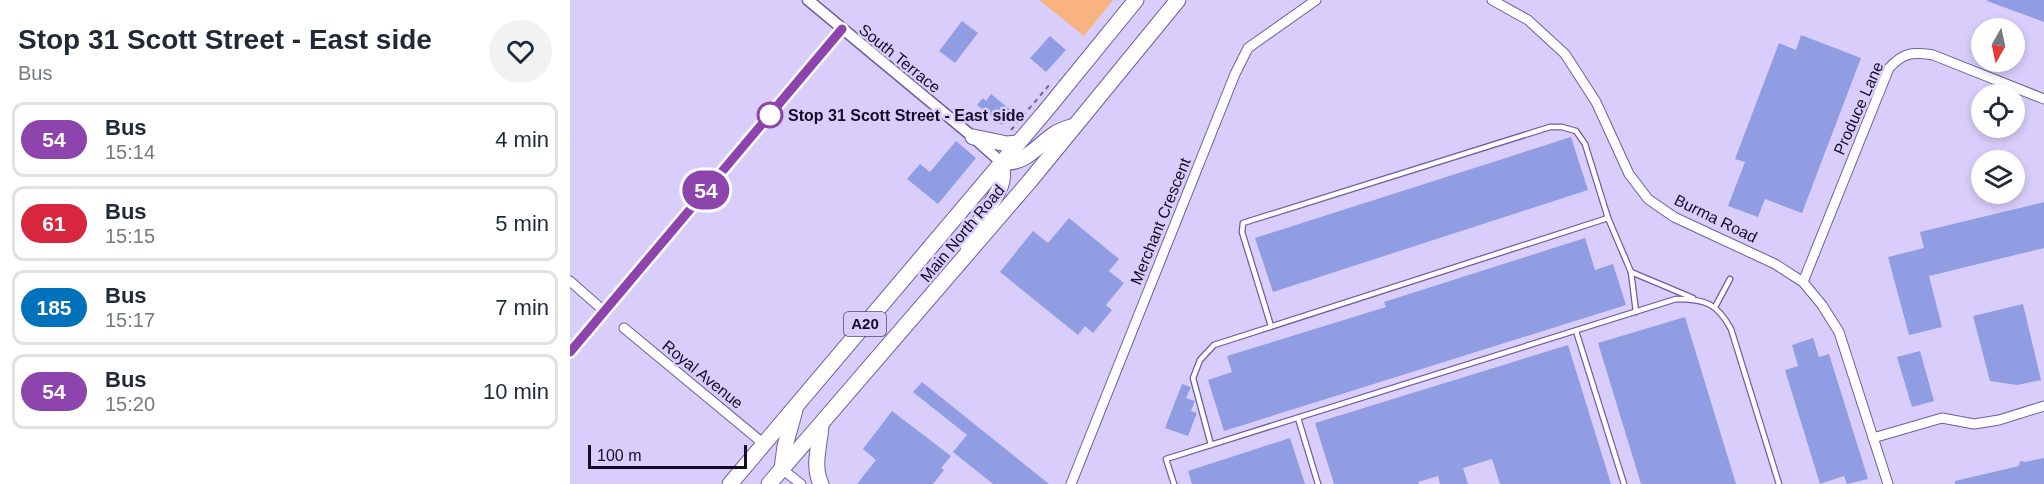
<!DOCTYPE html>
<style>
body{margin:0;font-family:Helvetica,sans-serif;background:#f2f2f3;color:#1f2937;height:100vh;display:flex;flex-direction:column;font-size:22px;white-space:nowrap}
*{box-sizing:border-box;margin:0}
p{font-size:20px;color:#747a83}
.icon{flex:none;width:33px;height:33px;fill:none;stroke:currentColor;stroke-width:2;stroke-linecap:round;stroke-linejoin:round}
.map{position:relative;flex:1;overflow:hidden}
.drawer{display:flex;flex-direction:column;background:#fff;width:570px}
.drawer>*{flex:none}
.badge{padding:0 12px;border-radius:20px;font-size:21px;line-height:39px}
.needle{width:39px;rotate:189deg}
.controls{position:absolute;left:1401px;top:18px;display:grid;gap:12px}
.controls a{display:grid;place-items:center;width:54px;height:54px;border-radius:50%;background:#fff;box-shadow:0 3px 9px #0003;font-size:30px}
.scale{position:absolute;left:18px;bottom:15px;width:159px;box-sizing:border-box;padding-left:6px;border:3px solid #150d27;border-top:0;font-size:16px;line-height:21px;white-space:nowrap;color:#150d27;-webkit-text-stroke:4px #d9cefb;paint-order:stroke}
.map>.badge{position:absolute;translate:-50% -50%;box-shadow:0 0 0 3px #fff}
.round{display:grid;place-items:center;flex:none;width:63px;height:63px;border-radius:32px;background:#f2f2f3}
.summary{display:flex;align-items:center;justify-content:space-between;height:102px;padding:0 18px}
h1{font-size:28px;font-weight:600;line-height:45px}
ul{padding:0;list-style:none}
li{display:flex;align-items:center;gap:18px;height:75px;margin:0 12px 9px;padding:0 6px;border:3px solid #e0e1e3;border-radius:12px}
li div{flex:1}
li b{display:block;font-size:22px}
li em{font-style:normal}
li .badge{min-width:66px;font-weight:700;text-align:center}
main{display:flex;flex:1;min-height:0}
.map>svg:first-child{display:block}
.green{fill:#f9b380}
.building{fill:#919de3}
.lines{fill:none;stroke-linecap:round;stroke-linejoin:round}
.service-casing{stroke:#705d9f;stroke-width:7}
.minor-casing{stroke:#705d9f;stroke-width:11}
.tertiary-casing{stroke:#705d9f;stroke-width:13}
.trunk-casing{stroke:#705d9f;stroke-width:17}
.path{stroke:#6e6587;stroke-width:2;stroke-dasharray:4.5 4.5;stroke-linecap:butt}
.service{stroke:#fff;stroke-width:4.5}
.minor{stroke:#fff;stroke-width:9}
.tertiary{stroke:#fff;stroke-width:10}
.trunk{stroke:#fff;stroke-width:15}
.line-casing{stroke:#fff;stroke-width:14}
.line{stroke:#8e44ad;stroke-width:9}
.stop-dot{fill:#fff;stroke:#8e44ad;stroke-width:3}
.labels{text-anchor:middle;stroke-width:5;stroke-linejoin:round;paint-order:stroke}
.shield{fill:#d9cefb;stroke:#504767;stroke-width:1.5}
.shield-label{font-size:15px;font-weight:bold;fill:#150d27}
.street-label{font-size:16px;fill:#150d27;stroke:#d9cefb}
.stop-label{font-size:16px;font-weight:bold;fill:#150d27;stroke:#d9cefb;text-anchor:start}
</style>
<main>
<section class="drawer">
<div class="summary"><div><h1>Stop 31 Scott Street - East side</h1><p>Bus</p></div><a class="round"><svg class="icon" aria-label="heart" viewBox="0 0 24 24"><path d="M12 20l-8-8c-3-5 5-10 8-4 3-6 11-1 8 4z"/></svg></a></div>
<ul>
<li><span class="badge" style="background:#8e44ad;color:#fff">54</span><div><b>Bus</b><p>15:14</p></div><em>4 min</em></li>
<li><span class="badge" style="background:#d7263d;color:#fff">61</span><div><b>Bus</b><p>15:15</p></div><em>5 min</em></li>
<li><span class="badge" style="background:#0072bc;color:#fff">185</span><div><b>Bus</b><p>15:17</p></div><em>7 min</em></li>
<li><span class="badge" style="background:#8e44ad;color:#fff">54</span><div><b>Bus</b><p>15:20</p></div><em>10 min</em></li>
</ul>
</section>
<div class="map">
<svg width="1474" height="484" viewBox="0 0 1474 484">
<rect width="100%" height="100%" fill="#d9cefb"/>
<!-- green -->
<polygon class="green" points="469,0 543,0 514,36"/>
<!-- building -->
<g class="building">
<polygon points="1418,0 1474,0 1474,22 1417,1"/>
<polygon points="392,21 408,33 385,63 369,51"/>
<polygon points="1231,35 1291,58 1232,213 1195,199 1188,217 1158,206 1175,162 1165,159 1209,43 1226,50"/>
<polygon points="480,36 496,50 476,72 460,58"/>
<polygon points="421,94 443,112 432,125 407,105 413,98 416,101"/>
<polygon points="1001,137 1018,190 703,292 685,238"/>
<polygon points="386,141 406,158 368,204 337,179 350,164 360,172"/>
<polygon points="1474,202 1474,248 1359,276 1372,327 1339,335 1318,257 1354,248 1350,232"/>
<polygon points="499,218 549,259 539,271 554,283 536,305 542,310 523,333 515,326 508,335 430,272 463,231 478,243"/>
<polygon points="1015,238 1025,270 1043,264 1056,305 654,431 638,380 662,372 657,356 816,307 814,302"/>
<polygon points="1453,304 1471,380 1447,385 1420,381 1403,316"/>
<polygon points="1115,317 1166,484 1071,484 1028,343"/>
<polygon points="1243,338 1249,357 1259,354 1298,479 1277,484 1274,476 1250,484 1215,370 1228,366 1222,345"/>
<polygon points="998,345 1041,484 930,484 922,459 893,468 898,484 870,484 868,476 848,482 849,484 764,484 745,423"/>
<polygon points="1350,351 1364,401 1342,407 1327,357"/>
<polygon points="352,382 479,484 423,484 383,452 397,435 343,392"/>
<polygon points="612,384 621,387 616,398 625,401 621,411 627,413 618,436 595,428"/>
<polygon points="322,411 381,456 371,468 374,470 363,484 287,484 306,460 293,449"/>
<polygon points="720,438 735,484 622,484 618,471"/>
<polygon points="1474,458 1474,484 1385,484 1385,481 1449,466 1450,461 1455,462"/>
</g>
<g class="lines">
<!-- service casing -->
<g class="service-casing">
<g id="service">
<polyline points="1061,272 1066,312"/>
<polyline points="1145,307 1160,279"/>
<polyline points="701,326 672,232 673,223 980,127 992,127 1006,131 1015,144 1038,218 1061,272 1123,298"/>
<polyline points="1006,331 1054,484"/>
<polyline points="728,418 748,484"/>
<polyline points="641,445 623,378 630,360 644,345 1038,218"/>
<path d="M604 484 596 459 1106 299C1135 299 1147 303 1161 329L1209 484"/>
</g>
</g>
<!-- minor casing -->
<g class="minor-casing">
<g id="minor">
<polyline points="922,0 958,20 995,54 1026,102 1059,174 1078,199 1104,217 1205,264 1233,282 1252,305 1269,332 1318,484"/>
<polyline points="0,281 34,311"/>
<path d="M1233 282 1319 68C1334 52 1342 52 1363 55L1474 99"/>
<polyline points="54,328 194,444"/>
<polyline points="0,352 272,29"/>
<polyline points="1303,438 1372,418 1404,424 1429,420 1474,406"/>
<polyline points="212,469 231,484"/>
<polyline points="501,484 665,74 678,48 746,0"/>
</g>
</g>
<!-- tertiary casing -->
<g class="tertiary-casing">
<polyline id="tertiary" points="238,0 403,137 431,162"/>
</g>
<!-- trunk casing -->
<g class="trunk-casing">
<g id="trunk">
<polyline points="403,137 437,144 448,143"/>
<path d="M431 162C456 165 467 145 486 133 491 130 498 128 504 126"/>
<path d="M398 246C402 237 406 227 411 219 422 200 438 186 431 162"/>
<path d="M251 425C250 444 242 466 251 484"/>
<polyline points="212,469 215,446 225,410"/>
<polyline points="160,484 478,108 566,0"/>
<polyline points="199,484 459,182 608,0"/>
</g>
</g>
<!-- path -->
<polyline class="path" points="441,130 480,84"/>
<!-- service -->
<use href="#service" class="service"/>
<!-- minor -->
<use href="#minor" class="minor"/>
<!-- tertiary -->
<use href="#tertiary" class="tertiary"/>
<!-- trunk -->
<use href="#trunk" class="trunk"/>
</g>
<g class="lines">
<!-- line casing -->
<g class="line-casing">
<polyline id="line" points="0,352 272,29"/>
</g>
<!-- line -->
<use href="#line" class="line"/>
</g>
<!-- markers -->
<circle class="stop-dot" cx="200" cy="115" r="12"/>
<g class="labels">
<!-- shield labels -->
<rect class="shield" x="274" y="312" width="42" height="24" rx="4.5"/>
<g class="shield-label">
<text x="295" y="329">A20</text>
</g>
<!-- street labels -->
<g class="street-label">
<text transform="translate(330 58) rotate(39)" y="6">South Terrace</text>
<text transform="translate(1288 108) rotate(-66)" y="6">Produce Lane</text>
<text transform="translate(1146 218) rotate(26)" y="6">Burma Road</text>
<text transform="translate(590 221) rotate(-68)" y="6">Merchant Crescent</text>
<text transform="translate(392 233) rotate(-50)" y="6">Main North Road</text>
<text transform="translate(133 374) rotate(39)" y="6">Royal Avenue</text>
</g>
<!-- stop labels -->
<g class="stop-label">
<text x="218" y="121">Stop 31 Scott Street - East side</text>
</g>
</g>
</svg>
<div class="controls">
<a><svg class="needle" viewBox="-14 -14 28 28"><path d="M0-13l5 13h-10z" fill="#e53935"/><path d="M0 13l5-13h-10z" fill="#747a83"/></svg></a>
<a><svg class="icon" aria-label="locate" viewBox="0 0 24 24"><circle cx="12" cy="12" r="6"/><path d="M12 2v4M12 18v4M2 12h4M18 12h4"/></svg></a>
<a><svg class="icon" aria-label="layers" viewBox="0 0 24 24"><path d="M12 4l9 5-9 5-9-5zM3 14l9 5 9-5"/></svg></a>
</div>
<div class="scale">100 m</div>
<b class="badge" style="left:136px;top:190px;background:#8e44ad;color:#fff">54</b>
</div>
</main>
